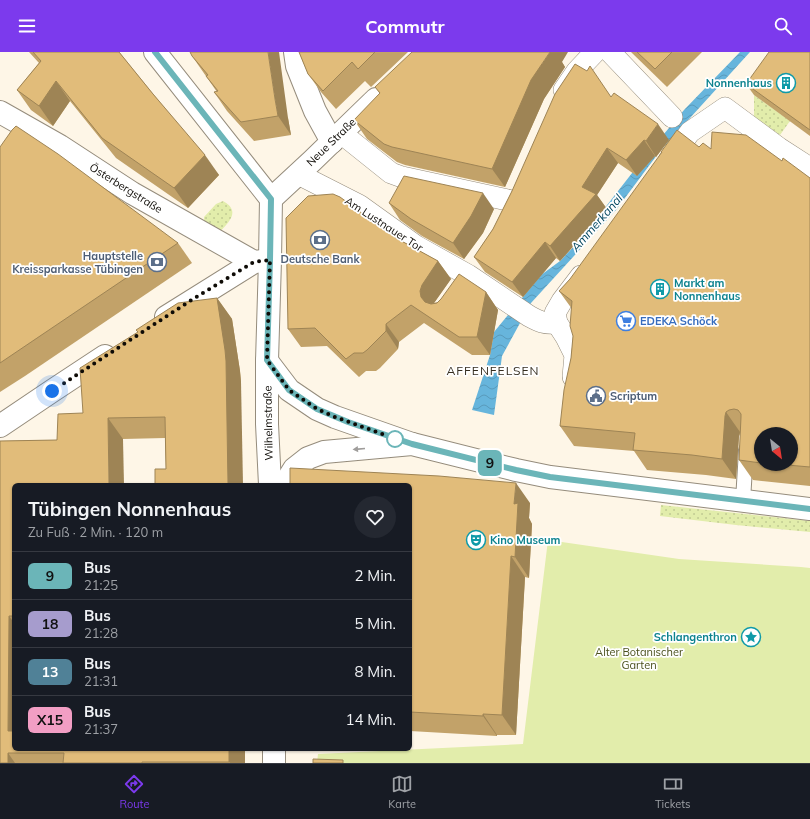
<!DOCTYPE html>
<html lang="de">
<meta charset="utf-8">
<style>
body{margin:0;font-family:Mulish,sans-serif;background:#242831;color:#f1f3f6;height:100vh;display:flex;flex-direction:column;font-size:15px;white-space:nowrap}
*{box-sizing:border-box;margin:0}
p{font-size:13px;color:#9ea1a6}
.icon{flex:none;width:22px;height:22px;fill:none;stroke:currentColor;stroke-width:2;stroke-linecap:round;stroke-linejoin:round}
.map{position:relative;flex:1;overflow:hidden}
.side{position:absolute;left:12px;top:431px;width:400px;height:268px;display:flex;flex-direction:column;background:#171b24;border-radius:6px;box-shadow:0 1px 3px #0004}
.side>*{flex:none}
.badge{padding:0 8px;border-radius:6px;font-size:14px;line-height:26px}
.needle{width:26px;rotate:150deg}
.tools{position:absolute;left:754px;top:375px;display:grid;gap:8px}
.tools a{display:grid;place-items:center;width:44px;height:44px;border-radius:50%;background:#171b24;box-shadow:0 1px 3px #0004;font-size:20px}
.you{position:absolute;width:20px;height:20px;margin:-10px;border:3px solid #fff;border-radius:50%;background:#1a73e8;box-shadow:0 0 0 6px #1a73e833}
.map>.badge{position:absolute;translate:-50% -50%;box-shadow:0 0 0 2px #fff}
.round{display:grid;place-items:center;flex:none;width:42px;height:42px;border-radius:21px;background:#242831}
.headline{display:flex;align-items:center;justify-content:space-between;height:68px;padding:0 16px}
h1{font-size:19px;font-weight:700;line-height:30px}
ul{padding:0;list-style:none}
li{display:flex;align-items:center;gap:12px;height:48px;padding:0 16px;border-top:1px solid #363941}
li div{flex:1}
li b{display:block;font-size:15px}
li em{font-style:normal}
li .badge{min-width:44px;font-weight:700;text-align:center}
header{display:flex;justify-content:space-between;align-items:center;height:52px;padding:0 16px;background:#7c3aed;color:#fff;font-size:18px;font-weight:700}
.tab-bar{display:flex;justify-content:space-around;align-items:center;height:56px;border-top:1px solid #363941;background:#171b24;font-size:11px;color:#9ea1a6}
.tab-bar a{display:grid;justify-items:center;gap:2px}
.tab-bar .selected{color:#7c3aed}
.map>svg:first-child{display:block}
.grass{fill:url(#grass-dots)}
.park{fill:#e2edab}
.water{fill:url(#water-waves)}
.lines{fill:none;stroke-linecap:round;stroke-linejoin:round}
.service-casing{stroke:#958c7c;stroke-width:16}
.pedestrian-casing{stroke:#958c7c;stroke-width:22}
.minor-casing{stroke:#958c7c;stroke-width:24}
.tertiary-casing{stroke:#958c7c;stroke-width:24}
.secondary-casing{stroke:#958c7c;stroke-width:24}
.service{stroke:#fff;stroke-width:14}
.pedestrian{stroke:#fff;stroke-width:21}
.minor{stroke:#fff;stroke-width:22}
.tertiary{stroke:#fff;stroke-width:22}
.secondary{stroke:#fff;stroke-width:22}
.wall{fill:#c2a269;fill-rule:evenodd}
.shaded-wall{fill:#9e8455}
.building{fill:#e1bc7a;stroke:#9e8455}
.oneway{fill:#9f9d9b}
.line-casing{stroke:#fff;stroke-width:9}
.line{stroke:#6bb5b8;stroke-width:6}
.walk{stroke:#0e0b06;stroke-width:4;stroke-dasharray:0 7.2}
.stop-dot{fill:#fff;stroke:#6bb5b8;stroke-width:2}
.labels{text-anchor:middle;stroke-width:3.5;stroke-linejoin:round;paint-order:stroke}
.culture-label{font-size:11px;font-weight:bold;fill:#0d838f;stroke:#fff;text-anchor:end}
.street-label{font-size:11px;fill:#0e0b06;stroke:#fff}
.service-label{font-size:11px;font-weight:bold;fill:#4e5e75;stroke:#fff;text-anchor:end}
.shop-label{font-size:11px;font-weight:bold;fill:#366cbe;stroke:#fff;text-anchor:start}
.park-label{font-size:11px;fill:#4a501c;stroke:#fff}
.water-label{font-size:12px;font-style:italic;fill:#00455f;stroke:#fff}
.neighbourhood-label{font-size:12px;letter-spacing:1px;fill:#352d1f;stroke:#fff}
</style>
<header><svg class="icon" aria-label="menu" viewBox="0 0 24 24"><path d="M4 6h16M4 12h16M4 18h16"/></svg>Commutr<svg class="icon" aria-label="search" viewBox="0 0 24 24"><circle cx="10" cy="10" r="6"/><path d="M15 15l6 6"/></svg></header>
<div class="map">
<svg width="810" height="711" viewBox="0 0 810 711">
<defs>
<pattern id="grass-dots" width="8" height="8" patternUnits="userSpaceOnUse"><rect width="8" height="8" fill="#e2edab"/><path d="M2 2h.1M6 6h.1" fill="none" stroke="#c1ca92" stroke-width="1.8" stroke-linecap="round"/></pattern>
<pattern id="water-waves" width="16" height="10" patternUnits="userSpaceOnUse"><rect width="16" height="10" fill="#67b5dc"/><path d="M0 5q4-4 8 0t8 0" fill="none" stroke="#589abb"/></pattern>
</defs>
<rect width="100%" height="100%" fill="#fef6e7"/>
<!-- grass -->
<g class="grass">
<polygon points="754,43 790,69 780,83 754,65"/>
<path d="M223 149C226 151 230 153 231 156 236 164 226 173 221 179L204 174V165L216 152Z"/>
<polygon points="661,453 810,469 810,480 736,473 660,464"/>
</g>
<!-- park -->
<polygon class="park" points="548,488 679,507 801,515 810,516 810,711 317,711 318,702 523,692"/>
<!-- water -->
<polygon class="water" points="740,0 750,0 660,99 616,158 531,251 502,304 494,363 472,358 490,303 494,280 541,223 560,209 579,189 643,107 684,58"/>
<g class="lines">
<!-- service casing -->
<g class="service-casing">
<polyline id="service" points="743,449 746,398"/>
</g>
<!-- pedestrian casing -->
<g class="pedestrian-casing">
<g id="pedestrian">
<polyline points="610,0 672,65"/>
<polyline points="564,38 577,19 595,0"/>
<polyline points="341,81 391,121 402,125 512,149"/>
<polyline points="669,108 690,80 725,56 779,96 810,116"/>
<path d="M298 122 359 153 416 194 468 223 529 264C540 270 544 272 557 271"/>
<polyline points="573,325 575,303 566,285 557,271 555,261 562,249 581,224"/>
</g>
</g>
<!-- minor casing -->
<g class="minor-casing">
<g id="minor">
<polyline points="295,0 297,14 315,59 332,90"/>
<polyline points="0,60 60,94 132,141 254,210"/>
<polyline points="271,147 312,109 376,47"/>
<polyline points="166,265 254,210 270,208"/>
<polyline points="0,374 52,339 105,304"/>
</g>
</g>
<!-- tertiary casing -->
<g class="tertiary-casing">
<g id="tertiary">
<polyline points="155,0 271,147 270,208 267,309 267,372 270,433"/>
<polyline points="267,309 289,338 317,357 335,365 412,392"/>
</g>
</g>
<!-- secondary casing -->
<g class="secondary-casing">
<g id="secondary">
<polyline points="284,433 294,417 308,406 324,400 412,392 516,418 550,425 810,457"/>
<polyline points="274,711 274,697"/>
</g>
</g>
<!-- service -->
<use href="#service" class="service"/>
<!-- pedestrian -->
<use href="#pedestrian" class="pedestrian"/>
<!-- minor -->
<use href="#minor" class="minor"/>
<!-- tertiary -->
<use href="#tertiary" class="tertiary"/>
<!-- secondary -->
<use href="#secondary" class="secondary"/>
</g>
<!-- wall -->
<g class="wall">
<polygon points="29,0 119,0 219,123 188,156 116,106 70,49 53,74 31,58 17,38 39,11"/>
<polygon points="299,0 408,0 371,35 365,29 336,57 321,40 308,22"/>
<polygon points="631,0 702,0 667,35"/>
<polygon points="810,0 810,84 754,43 746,32"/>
<polygon points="192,4 288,66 291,83 254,89 227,59 214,40 217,40"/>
<polygon points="562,10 565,15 544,47 505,135 405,113 397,110 367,87 354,68 380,42 375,35"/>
<polygon points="611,45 669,88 656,105 655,104 637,124 618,111 597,143 607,157 560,209 556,206 523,245 485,220 474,205 493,177 512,139"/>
<polygon points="0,95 178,191 192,211 25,324 0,340"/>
<path d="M699 95 782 109 810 126V434L753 428 739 408 741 380 739 384 736 427 706 423 647 418 634 399 574 394 560 374 571 306 573 284 572 257 559 239ZM761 382 791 412H761Z"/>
<polygon points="389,151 494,157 483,181 464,207 422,184 400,168"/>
<polygon points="396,186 438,209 451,227 434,251 486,240 498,258 490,303 472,303 424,271 399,290 398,297 380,316 376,319 366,319 359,325 327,294 301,295 288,277"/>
<polygon points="217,246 232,267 240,319 241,330 166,417 165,386 123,387 14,433 14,697 245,697 245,711 0,711 0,389 57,388 83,361"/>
<polygon points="410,433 530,451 529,466 532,472 529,526 525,525 516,683 497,683 497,684 410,679"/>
</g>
<!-- shaded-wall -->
<g class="shaded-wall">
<polygon points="268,0 279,0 288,66 291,83 278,64 275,47"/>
<polygon points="550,0 568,0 562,10 565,15 544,47 505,135 492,117 531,28"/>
<polygon points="56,29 70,49 53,74 39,54"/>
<polygon points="658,72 669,88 656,105 646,89"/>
<polygon points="644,88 655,104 637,124 626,108"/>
<polygon points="607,96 618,111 597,143 607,157 560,209 550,194 582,135"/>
<polygon points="205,103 219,123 188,156 174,136"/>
<polygon points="483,141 494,157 483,181 464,207 453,191"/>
<polygon points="545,190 556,206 523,245 512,230"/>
<polygon points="438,209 451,227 434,251 433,263 421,245 420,239 422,233"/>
<polygon points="486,240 498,258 490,303 477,285"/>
<polygon points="217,246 232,267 240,319 241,330 243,433 228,433"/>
<polygon points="386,272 399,290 398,297 386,279"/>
<polygon points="726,360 740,380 739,384 736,427 722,407 725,364"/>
<polygon points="108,366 123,387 124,433 109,433"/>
<polygon points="516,431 530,451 529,466 532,472 529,526 515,505 514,452"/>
<polygon points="511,504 525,525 516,683 502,663"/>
<polygon points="9,564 14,571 14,688 8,679"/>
<polygon points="483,662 497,683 497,684 483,664"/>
<polygon points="229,697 245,697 245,711 230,711 229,710"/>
<polygon points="8,701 15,711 8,711"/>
</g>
<!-- building -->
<g class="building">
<polygon points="33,0 119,0 153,42 205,103 174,136 102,86 56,29 39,54 17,38 41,9"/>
<polygon points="190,0 268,0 275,47 278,64 241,70 214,40 218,39 206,24 208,23 192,4"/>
<polygon points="299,0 375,0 358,17 352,10 323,39 308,22"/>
<polygon points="412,0 550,0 531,28 492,117 392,95 384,92 354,68 380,41 375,35"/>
<polygon points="637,0 672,0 655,17"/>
<polygon points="769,0 810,0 810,78 746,32"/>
<polygon points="575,12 587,19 590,14 611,45 614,41 658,72 646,89 644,88 626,108 607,96 582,135 596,142 550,194 545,190 512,230 474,205 493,177 512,139 555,42"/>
<polygon points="16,74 58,102 178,191 0,311 0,95 12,78"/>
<polygon points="677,78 699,95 703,91 711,97 712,80 746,83 782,109 783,106 810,126 810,415 776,412 791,412 791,382 761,382 761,411 739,408 741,365 741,362 738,358 734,357 729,358 726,360 725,364 722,407 692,403 633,398 635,381 560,374 564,338 571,306 573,284 570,274 572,249 559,239 570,227 662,100 661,100"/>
<polygon points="404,124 483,141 471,164 453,191 411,167 389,151"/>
<polygon points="333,142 340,145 396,186 438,209 422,233 420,239 421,245 425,250 431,252 437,251 441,247 459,222 486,240 477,285 459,285 411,253 386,272 386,279 367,298 363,301 354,301 346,307 315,276 288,277 286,166 308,144"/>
<polygon points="217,246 225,298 226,309 228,433 155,433 155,417 166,417 165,365 108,366 109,433 14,433 14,564 9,564 8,679 14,679 14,697 229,697 229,710 142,710 142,711 63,711 64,701 8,701 8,711 0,711 0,389 57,388 58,362 83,361 80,316 138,280 136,278 178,251"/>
<polygon points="290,416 439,424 516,431 514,452 518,451 515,505 511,504 502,663 483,662 483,664 410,660 410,433 290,433"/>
<polygon points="313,707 343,708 343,711 313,711"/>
</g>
<!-- one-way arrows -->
<defs><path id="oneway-solid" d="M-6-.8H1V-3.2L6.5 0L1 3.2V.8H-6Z"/></defs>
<use class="oneway" href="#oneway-solid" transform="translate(359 397) rotate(175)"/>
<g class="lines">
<!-- line casing -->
<g class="line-casing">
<polyline id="line" points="155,0 271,147 270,208 267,308 289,338 317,357 348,370 412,392 516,418 550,425 810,457"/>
</g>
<!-- line -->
<use href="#line" class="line"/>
<!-- walk -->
<polyline class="walk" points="52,339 193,247 254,210 270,208 267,308 289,338 317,357 335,365 399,388 395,387"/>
</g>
<!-- icons -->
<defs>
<g id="building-ring" transform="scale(1)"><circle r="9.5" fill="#fff" stroke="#0f9aa8" stroke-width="1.5"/><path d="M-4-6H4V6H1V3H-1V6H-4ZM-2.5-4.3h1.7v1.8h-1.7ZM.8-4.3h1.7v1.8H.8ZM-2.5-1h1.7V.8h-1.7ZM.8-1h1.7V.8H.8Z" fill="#0f9aa8"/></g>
<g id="bank-ring" transform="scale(1)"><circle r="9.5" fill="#fff" stroke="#5c6f8a" stroke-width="1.5"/><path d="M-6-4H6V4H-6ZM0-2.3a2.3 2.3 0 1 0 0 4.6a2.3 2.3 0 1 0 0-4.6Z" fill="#5c6f8a"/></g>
<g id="supermarket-ring" transform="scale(1)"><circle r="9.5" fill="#fff" stroke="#3f7fe0" stroke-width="1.5"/><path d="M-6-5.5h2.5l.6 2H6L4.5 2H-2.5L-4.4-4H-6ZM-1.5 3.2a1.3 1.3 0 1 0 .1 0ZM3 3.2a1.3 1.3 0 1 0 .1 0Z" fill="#3f7fe0"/></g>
<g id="civic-ring" transform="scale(1)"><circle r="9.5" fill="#fff" stroke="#5c6f8a" stroke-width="1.5"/><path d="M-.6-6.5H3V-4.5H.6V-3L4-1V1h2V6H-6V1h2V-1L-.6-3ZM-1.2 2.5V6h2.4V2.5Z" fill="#5c6f8a"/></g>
<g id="theatre-ring" transform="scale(1)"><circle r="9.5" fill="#fff" stroke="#0f9aa8" stroke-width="1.5"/><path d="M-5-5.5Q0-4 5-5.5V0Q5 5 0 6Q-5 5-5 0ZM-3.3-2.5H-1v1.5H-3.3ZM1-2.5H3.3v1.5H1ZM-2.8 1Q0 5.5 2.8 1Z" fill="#0f9aa8"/></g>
<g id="sight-ring" transform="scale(1)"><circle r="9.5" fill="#fff" stroke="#0f9aa8" stroke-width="1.5"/><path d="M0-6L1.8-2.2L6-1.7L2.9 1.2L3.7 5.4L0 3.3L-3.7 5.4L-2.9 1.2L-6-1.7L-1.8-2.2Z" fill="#0f9aa8"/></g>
</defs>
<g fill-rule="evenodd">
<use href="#building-ring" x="786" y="31"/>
<use href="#bank-ring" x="320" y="188"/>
<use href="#bank-ring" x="157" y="210"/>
<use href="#building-ring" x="660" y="237"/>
<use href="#supermarket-ring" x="626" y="269"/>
<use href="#civic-ring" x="596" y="344"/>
<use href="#theatre-ring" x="476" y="488"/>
<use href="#sight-ring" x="751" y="585"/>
</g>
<!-- markers -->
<circle class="stop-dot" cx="395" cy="387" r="8"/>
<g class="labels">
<!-- culture labels -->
<g class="culture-label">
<text x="772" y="35">Nonnenhaus</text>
<text x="674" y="235" text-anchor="start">Markt am<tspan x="674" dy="13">Nonnenhaus</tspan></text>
<text x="490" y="492" text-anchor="start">Kino Museum</text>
<text x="737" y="589">Schlangenthron</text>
</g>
<!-- street labels -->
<g class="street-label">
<text transform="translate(331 90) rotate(-44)" y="4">Neue Straße</text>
<text transform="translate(126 136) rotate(32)" y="4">Österbergstraße</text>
<text transform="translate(384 172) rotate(33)" y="4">Am Lustnauer Tor</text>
<text transform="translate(268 371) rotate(-91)" y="4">Wilhelmstraße</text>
</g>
<!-- service labels -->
<g class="service-label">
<text x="143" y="208">Hauptstelle<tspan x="143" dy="13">Kreissparkasse Tübingen</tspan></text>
<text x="320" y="211" text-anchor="middle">Deutsche Bank</text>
<text x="610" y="348" text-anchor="start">Scriptum</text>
</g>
<!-- shop labels -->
<g class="shop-label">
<text x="640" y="273">EDEKA Schöck</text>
</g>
<!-- park labels -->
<g class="park-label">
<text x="639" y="604">Alter Botanischer<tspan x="639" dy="13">Garten</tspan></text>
</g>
<!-- water labels -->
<g class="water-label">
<text transform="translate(597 171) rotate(-49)" y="4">Ammerkanal</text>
</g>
<!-- neighbourhood labels -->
<g class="neighbourhood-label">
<text x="493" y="323">AFFENFELSEN</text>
</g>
</g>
</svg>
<div class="tools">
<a><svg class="needle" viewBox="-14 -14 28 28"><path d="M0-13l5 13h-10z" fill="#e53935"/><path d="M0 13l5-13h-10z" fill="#9ea1a6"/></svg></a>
</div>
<div class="you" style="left:52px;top:339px"></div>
<b class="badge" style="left:490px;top:411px;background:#6bb5b8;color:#111">9</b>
<section class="side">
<div class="headline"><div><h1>Tübingen Nonnenhaus</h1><p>Zu Fuß · 2 Min. · 120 m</p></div><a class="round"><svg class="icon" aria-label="heart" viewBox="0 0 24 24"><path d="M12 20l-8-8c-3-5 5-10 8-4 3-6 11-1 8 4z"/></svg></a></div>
<ul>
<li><span class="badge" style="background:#6bb5b8;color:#111">9</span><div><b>Bus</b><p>21:25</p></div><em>2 Min.</em></li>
<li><span class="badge" style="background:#a69ccd;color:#111">18</span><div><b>Bus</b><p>21:28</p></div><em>5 Min.</em></li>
<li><span class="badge" style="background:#508197;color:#fff">13</span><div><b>Bus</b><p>21:31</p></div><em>8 Min.</em></li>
<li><span class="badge" style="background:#f29ec4;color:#111">X15</span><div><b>Bus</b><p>21:37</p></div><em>14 Min.</em></li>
</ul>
</section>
</div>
<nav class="tab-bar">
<a class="selected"><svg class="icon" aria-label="directions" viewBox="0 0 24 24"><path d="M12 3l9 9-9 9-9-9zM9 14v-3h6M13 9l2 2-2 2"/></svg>Route</a>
<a><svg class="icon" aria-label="map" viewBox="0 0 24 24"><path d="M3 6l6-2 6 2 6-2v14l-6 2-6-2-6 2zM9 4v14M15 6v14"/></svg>Karte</a>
<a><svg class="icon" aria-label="tickets" viewBox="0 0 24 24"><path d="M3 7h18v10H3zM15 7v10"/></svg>Tickets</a>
</nav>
